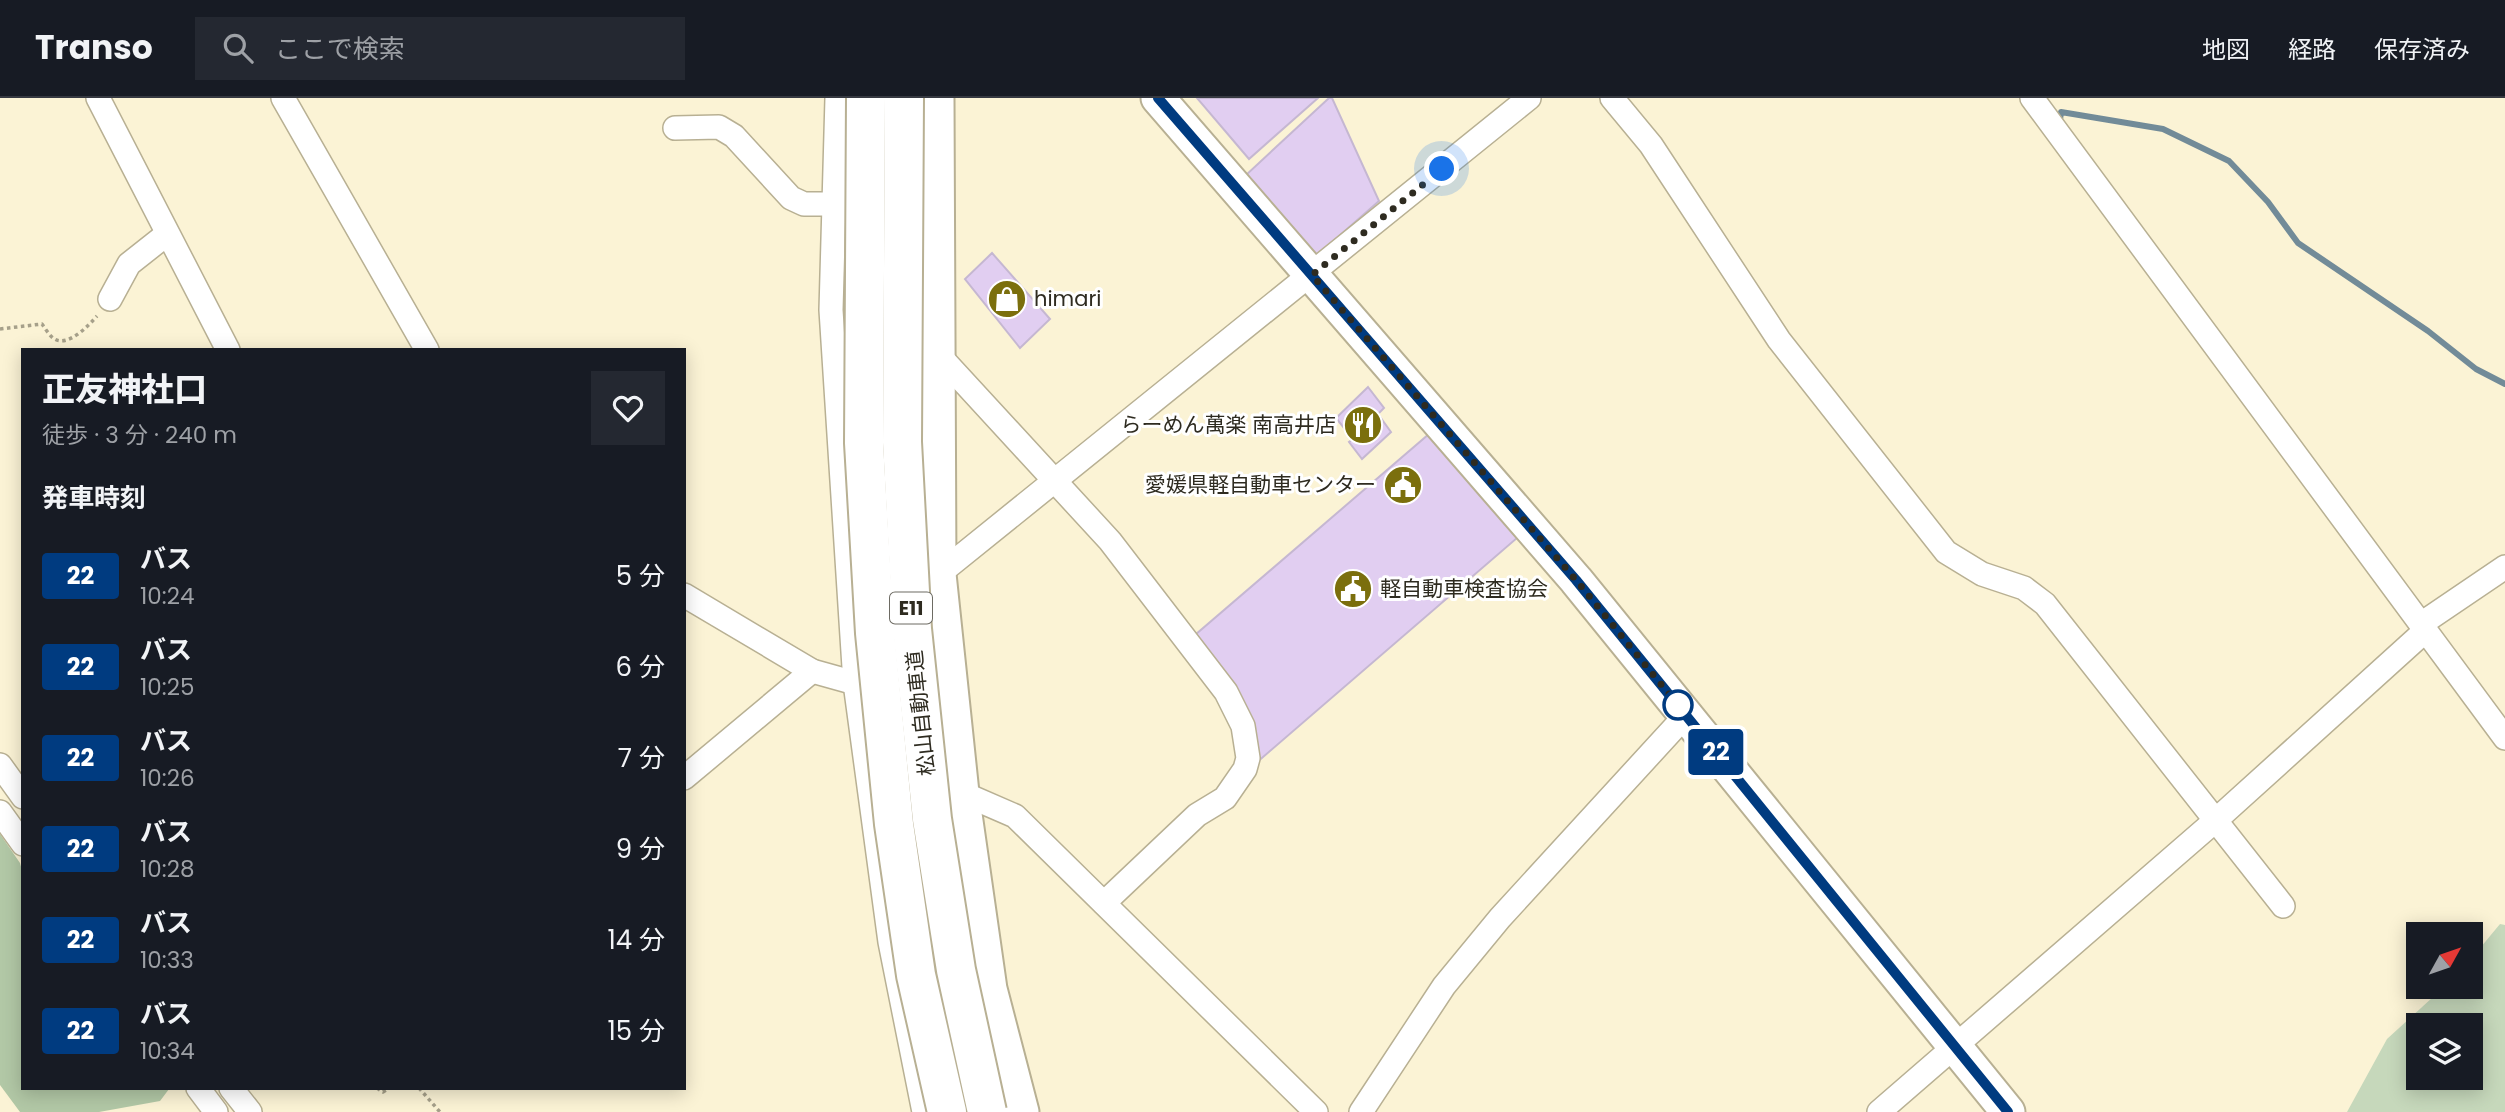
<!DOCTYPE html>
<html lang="ja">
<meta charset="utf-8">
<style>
body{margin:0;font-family:Poppins,"Noto Sans JP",sans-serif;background:#242831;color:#f1f3f6;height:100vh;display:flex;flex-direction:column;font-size:26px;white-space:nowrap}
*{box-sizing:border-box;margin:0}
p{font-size:23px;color:#9ea1a6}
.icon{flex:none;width:38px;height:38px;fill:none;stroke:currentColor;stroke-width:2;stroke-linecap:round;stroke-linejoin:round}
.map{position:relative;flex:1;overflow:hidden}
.drawer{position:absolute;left:21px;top:250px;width:665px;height:742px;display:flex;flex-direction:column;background:#171b24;border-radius:0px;box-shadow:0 4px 18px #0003}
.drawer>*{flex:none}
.badge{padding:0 14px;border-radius:5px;font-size:24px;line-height:46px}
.needle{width:46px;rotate:50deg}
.buttons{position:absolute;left:2406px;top:824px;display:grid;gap:14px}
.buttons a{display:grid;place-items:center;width:77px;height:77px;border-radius:0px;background:#171b24;box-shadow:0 4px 18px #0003;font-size:35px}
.you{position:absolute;width:35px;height:35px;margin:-18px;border:5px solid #fff;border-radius:50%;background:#1a73e8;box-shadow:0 0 0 10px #1a73e833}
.map>.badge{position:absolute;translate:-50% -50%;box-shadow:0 0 0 4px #fff}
h2{padding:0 21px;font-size:26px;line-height:63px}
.round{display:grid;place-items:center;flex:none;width:74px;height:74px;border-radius:0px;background:#242831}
.overview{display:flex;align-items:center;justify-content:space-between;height:119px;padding:0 21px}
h1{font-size:33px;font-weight:800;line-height:52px}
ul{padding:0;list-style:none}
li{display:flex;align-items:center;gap:21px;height:91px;padding:0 21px}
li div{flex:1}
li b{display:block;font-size:26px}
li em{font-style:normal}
li .badge{min-width:77px;font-weight:700;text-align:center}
header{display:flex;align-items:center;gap:42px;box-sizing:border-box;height:98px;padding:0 35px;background:#171b24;border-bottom:2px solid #363941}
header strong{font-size:33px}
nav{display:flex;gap:38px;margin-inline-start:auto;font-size:24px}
.search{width:490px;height:63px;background:#242831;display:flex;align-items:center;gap:18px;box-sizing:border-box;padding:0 24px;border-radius:0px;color:#9ea1a6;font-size:26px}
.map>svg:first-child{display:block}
.green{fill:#c6d8bb;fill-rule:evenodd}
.forest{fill:#b2c8a6}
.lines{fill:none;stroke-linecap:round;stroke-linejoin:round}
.stream{stroke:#728b98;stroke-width:6}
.building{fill:#e1cef1;stroke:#c5b7d1;stroke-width:2}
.street-casing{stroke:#b8b093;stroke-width:26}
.secondary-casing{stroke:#b8b093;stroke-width:37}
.path{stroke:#a6a08a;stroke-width:3.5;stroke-dasharray:3.5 3.5;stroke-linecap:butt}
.street{stroke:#fff;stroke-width:23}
.secondary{stroke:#fff;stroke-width:33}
.highway-bridge-casing{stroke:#b8b093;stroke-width:42;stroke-linecap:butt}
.highway-bridge{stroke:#fff;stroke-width:38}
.line-casing{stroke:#fff;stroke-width:16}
.line{stroke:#003b80;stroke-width:10}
.walk{stroke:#2e2b20;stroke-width:7;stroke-dasharray:0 12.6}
.stop-dot{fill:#fff;stroke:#003b80;stroke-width:3.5}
.labels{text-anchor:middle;stroke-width:6;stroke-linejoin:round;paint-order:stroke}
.shield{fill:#fff;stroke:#6d6b63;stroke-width:2}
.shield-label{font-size:19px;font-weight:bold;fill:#2e2b20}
.poi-label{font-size:21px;fill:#2e2b20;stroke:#fff;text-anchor:start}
.street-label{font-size:21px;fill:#2e2b20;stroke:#fff}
</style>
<header>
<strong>Transo</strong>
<div class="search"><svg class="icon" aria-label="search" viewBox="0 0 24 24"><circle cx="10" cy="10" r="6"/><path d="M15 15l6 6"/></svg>ここで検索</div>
<nav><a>地図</a><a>経路</a><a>保存済み</a></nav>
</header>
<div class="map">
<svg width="2505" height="1014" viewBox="0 0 2505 1014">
<rect width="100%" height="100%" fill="#fbf3d5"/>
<!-- green -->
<path class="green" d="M2500 826 2505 827V1014H2347L2387 941 2444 889H2471V861ZM2418 928H2471V980H2418Z"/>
<!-- forest -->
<polygon class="forest" points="0,736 20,765 23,776 23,990 169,991 160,1003 99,1014 20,1014 0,987"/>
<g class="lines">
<!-- stream -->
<polyline class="stream" points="2060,22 2061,14 2163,31 2229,63 2268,104 2298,145 2428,233 2476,271 2505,286"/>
</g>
<!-- building -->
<g class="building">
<polygon points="1197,0 1318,0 1249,61"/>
<polygon points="1329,0 1332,0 1379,103 1314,160 1246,77"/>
<polygon points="992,155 1050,221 1020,250 965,181"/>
<polygon points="1368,289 1384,310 1378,316 1391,334 1362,361 1349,344 1353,341 1336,320"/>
<polygon points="1429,336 1517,440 1248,672 1241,629 1188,543"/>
</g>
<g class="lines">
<!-- street casing -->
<g class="street-casing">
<g id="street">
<polyline points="98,0 228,252"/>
<polyline points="283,0 427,252"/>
<polyline points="837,0 831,212 855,585 890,844 924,1014"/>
<polyline points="1612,0 1651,47 1779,242 1946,454 1982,476 2024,490 2045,506 2283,808"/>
<polyline points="2032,0 2505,640"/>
<polyline points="675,30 719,29 734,38 791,100 804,106 834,106"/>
<polyline points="110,201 129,166 167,136"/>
<polyline points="938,256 1110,443 1226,594 1243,628 1248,660 1245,671 1225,700 1197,717 1104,805"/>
<polyline points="939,476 1529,0"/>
<polyline points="684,497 812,573 855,585 864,594"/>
<polyline points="2421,526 2505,469"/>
<polyline points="0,667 23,699"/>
<polyline points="684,680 812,573"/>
<polyline points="954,687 962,695 1015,718 1316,1014"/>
<polyline points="0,714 23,746"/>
<polyline points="198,990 216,1014"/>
<polyline points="231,990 250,1014"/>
<polyline points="1361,1014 1444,888 1500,820 1686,617"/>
<polyline points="1879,1014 2216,722 2425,533"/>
</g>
</g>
<!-- secondary casing -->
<g class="secondary-casing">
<g id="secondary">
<polyline points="937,0 939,476 962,695 990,891 1022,1014"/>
<polyline points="1158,0 1576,482 2008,1014"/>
</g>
</g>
<!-- path -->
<g class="path">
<path d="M0 231 42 226C45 230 49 237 53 240 67 251 89 227 97 218"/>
<polyline points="377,990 383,994 389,990"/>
<polyline points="419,990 440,1014"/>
</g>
<!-- street -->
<use href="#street" class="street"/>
<!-- secondary -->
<use href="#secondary" class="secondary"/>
<!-- highway-bridge casing -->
<g class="highway-bridge-casing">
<g id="highway-bridge">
<polyline points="866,0 864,345 875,535 894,726 916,877 947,1014"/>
<polyline points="904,0 902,344 912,531 932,721 956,872 987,1014"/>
</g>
</g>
<!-- highway-bridge -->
<use href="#highway-bridge" class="highway-bridge"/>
</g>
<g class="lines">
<!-- line casing -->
<g class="line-casing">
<polyline id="line" points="1158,0 1576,482 2008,1014"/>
</g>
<!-- line -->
<use href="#line" class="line"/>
<!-- walk -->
<polyline class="walk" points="1442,71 1312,177 1576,482 1678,607"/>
</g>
<!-- icons -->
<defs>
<g id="shop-disc" transform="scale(2.0125)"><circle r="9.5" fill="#7b6f0d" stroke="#fff"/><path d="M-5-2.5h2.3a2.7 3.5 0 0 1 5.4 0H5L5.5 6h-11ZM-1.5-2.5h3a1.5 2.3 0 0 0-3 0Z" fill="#fff"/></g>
<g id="restaurant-disc" transform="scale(2.0125)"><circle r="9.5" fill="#7b6f0d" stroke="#fff"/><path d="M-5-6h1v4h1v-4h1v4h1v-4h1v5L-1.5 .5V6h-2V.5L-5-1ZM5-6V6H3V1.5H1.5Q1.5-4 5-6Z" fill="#fff"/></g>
<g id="civic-disc" transform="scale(2.0125)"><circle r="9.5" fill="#7b6f0d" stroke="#fff"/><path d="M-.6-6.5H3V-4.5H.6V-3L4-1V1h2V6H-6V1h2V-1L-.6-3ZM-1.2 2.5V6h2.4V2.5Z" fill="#fff"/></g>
</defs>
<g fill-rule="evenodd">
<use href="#shop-disc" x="1007" y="201"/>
<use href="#restaurant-disc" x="1363" y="327"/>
<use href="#civic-disc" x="1403" y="387"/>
<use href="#civic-disc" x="1353" y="491"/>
</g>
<!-- markers -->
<circle class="stop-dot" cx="1678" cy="607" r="14"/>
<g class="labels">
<!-- shield labels -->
<rect class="shield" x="890" y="494.5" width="42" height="31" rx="5"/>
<g class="shield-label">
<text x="911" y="517">E11</text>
</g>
<!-- poi labels -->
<g class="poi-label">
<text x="1034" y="208">himari</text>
<text x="1336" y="334" text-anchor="end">らーめん萬楽 南高井店</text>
<text x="1376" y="394" text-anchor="end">愛媛県軽自動車センター</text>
<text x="1380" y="498">軽自動車検査協会</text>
</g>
<!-- street labels -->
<g class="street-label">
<text transform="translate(921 615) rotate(-96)" y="7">松山自動車道</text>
</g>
</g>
</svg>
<div class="buttons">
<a><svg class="needle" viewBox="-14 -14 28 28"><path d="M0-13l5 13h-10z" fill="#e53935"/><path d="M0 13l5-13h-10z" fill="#9ea1a6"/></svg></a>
<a><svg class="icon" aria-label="layers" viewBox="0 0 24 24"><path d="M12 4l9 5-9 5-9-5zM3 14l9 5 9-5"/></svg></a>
</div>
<div class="you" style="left:1442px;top:71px"></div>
<b class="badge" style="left:1716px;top:654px;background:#003b80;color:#fff">22</b>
<section class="drawer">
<div class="overview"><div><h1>正友神社口</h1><p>徒歩 · 3 分 · 240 m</p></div><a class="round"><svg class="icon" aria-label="heart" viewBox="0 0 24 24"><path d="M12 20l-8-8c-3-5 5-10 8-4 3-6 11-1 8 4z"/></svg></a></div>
<h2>発車時刻</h2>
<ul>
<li><span class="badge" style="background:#003b80;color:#fff">22</span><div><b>バス</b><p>10:24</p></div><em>5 分</em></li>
<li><span class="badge" style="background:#003b80;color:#fff">22</span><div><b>バス</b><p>10:25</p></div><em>6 分</em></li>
<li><span class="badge" style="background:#003b80;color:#fff">22</span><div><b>バス</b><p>10:26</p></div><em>7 分</em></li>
<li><span class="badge" style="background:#003b80;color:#fff">22</span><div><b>バス</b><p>10:28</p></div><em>9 分</em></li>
<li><span class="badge" style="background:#003b80;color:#fff">22</span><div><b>バス</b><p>10:33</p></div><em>14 分</em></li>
<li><span class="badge" style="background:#003b80;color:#fff">22</span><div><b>バス</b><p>10:34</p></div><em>15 分</em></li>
</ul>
</section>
</div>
